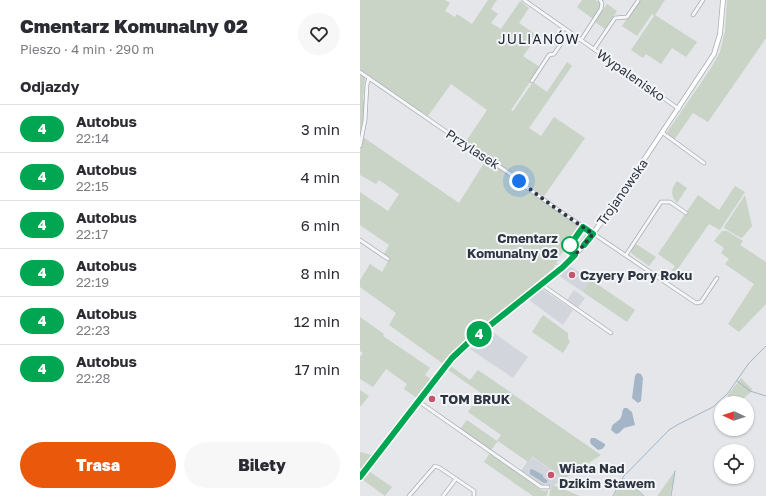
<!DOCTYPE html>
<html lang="pl">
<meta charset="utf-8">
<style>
body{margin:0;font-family:"Golos Text",sans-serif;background:#f7f7f7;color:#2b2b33;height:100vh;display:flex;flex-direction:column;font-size:15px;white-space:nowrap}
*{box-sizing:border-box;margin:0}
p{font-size:13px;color:#7c7c81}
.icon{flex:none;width:22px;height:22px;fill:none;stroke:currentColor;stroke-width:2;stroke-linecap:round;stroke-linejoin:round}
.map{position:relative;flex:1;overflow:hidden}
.drawer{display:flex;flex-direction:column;background:#fff;width:360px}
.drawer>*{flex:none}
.badge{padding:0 8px;border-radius:13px;font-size:14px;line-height:26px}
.needle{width:26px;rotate:274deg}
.buttons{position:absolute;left:354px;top:396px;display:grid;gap:8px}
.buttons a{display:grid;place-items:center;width:40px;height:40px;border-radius:50%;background:#fff;box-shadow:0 1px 3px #0004;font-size:20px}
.you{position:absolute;width:20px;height:20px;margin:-10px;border:3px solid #fff;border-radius:50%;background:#1a73e8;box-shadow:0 0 0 6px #1a73e833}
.map>.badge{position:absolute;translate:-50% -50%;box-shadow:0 0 0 2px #fff}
h2{padding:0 20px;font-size:15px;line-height:36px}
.round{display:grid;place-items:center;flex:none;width:42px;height:42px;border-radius:21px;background:#f7f7f7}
.summary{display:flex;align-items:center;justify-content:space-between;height:68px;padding:0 20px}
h1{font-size:19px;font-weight:800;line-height:30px}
.action{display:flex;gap:8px;margin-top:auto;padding:8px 20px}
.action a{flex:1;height:46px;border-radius:24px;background:#ea580c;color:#fff;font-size:16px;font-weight:800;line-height:46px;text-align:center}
.action a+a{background:#f7f7f7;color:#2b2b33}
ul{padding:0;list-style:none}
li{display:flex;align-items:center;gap:12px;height:48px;padding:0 20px;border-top:1px solid #e1e1e2}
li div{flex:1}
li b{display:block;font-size:15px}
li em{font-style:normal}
li .badge{min-width:44px;font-weight:700;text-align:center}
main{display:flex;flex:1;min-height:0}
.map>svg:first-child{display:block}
.built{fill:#d2d6dc}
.green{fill:#c9d3c6}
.water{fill:#a3b5c6}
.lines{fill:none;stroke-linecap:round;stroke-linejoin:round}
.stream{stroke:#a3b5c6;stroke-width:1}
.street-casing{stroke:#a9adb4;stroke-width:4.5}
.secondary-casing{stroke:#a9adb4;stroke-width:5.5}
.street{stroke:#f6f7f9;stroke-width:3}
.secondary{stroke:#fff;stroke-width:4}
.line-casing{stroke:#fff;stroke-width:9}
.line{stroke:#00a651;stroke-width:6}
.walk{stroke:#2d3541;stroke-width:4;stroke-dasharray:0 7.2}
.stop-dot{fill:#fff;stroke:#00a651;stroke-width:2}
.poi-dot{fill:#c1576b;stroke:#f3f5f8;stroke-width:1.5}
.labels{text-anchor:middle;stroke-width:4;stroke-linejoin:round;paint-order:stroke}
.street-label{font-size:13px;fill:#2d3541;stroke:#f3f5f8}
.stop-label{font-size:13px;font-weight:bold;fill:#2d3541;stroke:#f3f5f8;text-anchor:end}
.poi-label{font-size:13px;font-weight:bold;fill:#2d3541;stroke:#f3f5f8;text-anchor:start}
.neighbourhood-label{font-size:14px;letter-spacing:1px;fill:#1f2632;stroke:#f3f5f8}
</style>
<main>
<section class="drawer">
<div class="summary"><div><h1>Cmentarz Komunalny 02</h1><p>Pieszo · 4 min · 290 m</p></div><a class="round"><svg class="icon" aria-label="heart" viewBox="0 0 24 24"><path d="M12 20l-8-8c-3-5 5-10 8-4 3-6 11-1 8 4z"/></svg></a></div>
<h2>Odjazdy</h2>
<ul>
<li><span class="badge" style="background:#00a651;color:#fff">4</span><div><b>Autobus</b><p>22:14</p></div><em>3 min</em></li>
<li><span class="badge" style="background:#00a651;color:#fff">4</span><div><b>Autobus</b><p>22:15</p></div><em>4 min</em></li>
<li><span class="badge" style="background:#00a651;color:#fff">4</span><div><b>Autobus</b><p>22:17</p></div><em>6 min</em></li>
<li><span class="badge" style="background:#00a651;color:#fff">4</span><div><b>Autobus</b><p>22:19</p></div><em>8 min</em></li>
<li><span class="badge" style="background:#00a651;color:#fff">4</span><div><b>Autobus</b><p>22:23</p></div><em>12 min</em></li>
<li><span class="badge" style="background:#00a651;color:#fff">4</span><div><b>Autobus</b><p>22:28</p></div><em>17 min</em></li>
</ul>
<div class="action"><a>Trasa</a><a>Bilety</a></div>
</section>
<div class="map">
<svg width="406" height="496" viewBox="0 0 406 496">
<rect width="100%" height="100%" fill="#e4e6ea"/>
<!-- built -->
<g class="built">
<polygon points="210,266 231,280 223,292 199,276"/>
<polygon points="182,289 213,310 203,325 169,300"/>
<polygon points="214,290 225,298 218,308 207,300"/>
<polygon points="131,331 168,357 153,378 110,349"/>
<polygon points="171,456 204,479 191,487 187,484 181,485 161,471"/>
</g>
<!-- green -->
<g class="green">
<polygon points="0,0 85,0 90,3 85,11 95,17 97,14 112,24 128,0 137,0 131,9 138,14 131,23 141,29 160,1 169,8 159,23 178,36 163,56 180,67 151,110 153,111 173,82 187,92 207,62 212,66 169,128 181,136 194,117 225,138 184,196 105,143 127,110 91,84 68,116 62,112 61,113 0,70"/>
<polygon points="222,0 235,0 240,3 241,7 233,19 217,7"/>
<polygon points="279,0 305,0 295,15 337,42 326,57 312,48 301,64 286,54 283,58 271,50 294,16 292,14 277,36 262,26"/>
<polygon points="367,0 406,0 406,38 348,122 333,113 314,140 306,134 351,68 360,52 365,31"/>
<polygon points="247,4 257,11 245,29 235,22"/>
<polygon points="0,75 5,78 3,99 6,100 0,139"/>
<polygon points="3,137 99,203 126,160 158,182 181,200 221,227 199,257 199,259 196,263 199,265 195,265 194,268 108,339 82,363 29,325 36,313 0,287 0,280 10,264 22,272 30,258 24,254 29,245 0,225 0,192 28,211 39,194 19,180 16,184 0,175 0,151"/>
<path d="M317 181 327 188 317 203C310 196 311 188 317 181Z"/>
<polygon points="375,186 385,192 360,230 349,224 310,280 305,277 308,276 315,266 298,254 338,195 359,210"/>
<polygon points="385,195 392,226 383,237 381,238 364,228 364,227"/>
<polygon points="225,231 229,234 229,237 214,253 212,252 213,249 215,249 225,235 223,232"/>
<polygon points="362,231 367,231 383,241 380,245 406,262 406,304 379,332 368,324 394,284 365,264 369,259 361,253 364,248 354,241"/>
<polygon points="276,244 296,257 289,266 272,254 271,251"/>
<polygon points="231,280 275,310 267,322 223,292"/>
<polygon points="183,315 208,333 208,338 210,342 203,353 172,332"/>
<polygon points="0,317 24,334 23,336 70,368 65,375 71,379 57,398 44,389 47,384 26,369 13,387 0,379 0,357 3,353 0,351"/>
<polygon points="89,365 110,380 118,370 241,455 204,479 172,456 168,462 138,441 131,450 100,429 107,420 137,441 141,435 108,412 121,393 88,370 85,370"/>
<polygon points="381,378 392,389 391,392 380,401 367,396"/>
<polygon points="0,390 9,396 1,406 0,406"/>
<polygon points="0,452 12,455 2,468 0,468"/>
<polygon points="130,453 181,490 184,491 188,490 187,496 173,496 124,462"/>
<polygon points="315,471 310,496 298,496 298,495"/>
<polygon points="10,472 32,487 25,496 3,480"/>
<polygon points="263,478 283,496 254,496"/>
<polygon points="193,485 220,496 189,496 191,487"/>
</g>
<!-- water -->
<g class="water">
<polygon points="277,373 281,374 283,378 281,401 278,403 272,398 275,376"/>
<path d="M264 408H267L272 412 275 425 264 428 259 433 256 434 251 430 252 426C254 423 257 422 259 420 263 417 261 412 264 408Z"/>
<polygon points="231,438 235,438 245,444 245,446 242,449 238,450 231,444 230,441"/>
<polygon points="172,469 183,475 183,477 188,481 186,483 184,483 170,474 170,470"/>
</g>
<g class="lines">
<!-- stream -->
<g class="stream">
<polyline points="377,381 390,391 406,396"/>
<polyline points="265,479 284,496"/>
<polyline points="253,496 263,477 309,430 317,425 353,407 368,393 389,363 406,346"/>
<polyline points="311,496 315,471"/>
</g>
<!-- street casing -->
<g class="street-casing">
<g id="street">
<polyline points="164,0 319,109"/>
<polyline points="333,15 343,0"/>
<polyline points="221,40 241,9 242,3 240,0"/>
<polyline points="234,49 255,18 267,17 278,1"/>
<polyline points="0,72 84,130 149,173 165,186 194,207 336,303 341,302 357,278"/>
<polyline points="172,81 189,55 194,54 209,32"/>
<polyline points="303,133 344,163"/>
<polyline points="0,146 5,120 7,84 9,78"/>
<polyline points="0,240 28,259"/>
<polyline points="266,255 301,202 310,202 326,213"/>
<polyline points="182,283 185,287 251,333"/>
<polyline points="58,401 181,487 188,487"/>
<polyline points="49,496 75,466 80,468 114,491 114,496"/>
<polyline points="83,496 96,479"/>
</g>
</g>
<!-- secondary casing -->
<g class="secondary-casing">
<polyline id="secondary" points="0,477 92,358 109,342 203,267 224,245 250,211 354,54 360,34 363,0"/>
</g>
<!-- street -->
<use href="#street" class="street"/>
<!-- secondary -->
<use href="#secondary" class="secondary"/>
</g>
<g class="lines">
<!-- line casing -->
<g class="line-casing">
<polyline id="line" points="0,477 92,358 109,342 203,267 215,255 209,251 208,248 223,227 233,234 224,245"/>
</g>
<!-- line -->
<use href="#line" class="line"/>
<!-- walk -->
<polyline class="walk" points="159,181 194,207 233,234 215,255 210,245"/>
</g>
<!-- markers -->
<circle class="stop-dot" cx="210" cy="245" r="8"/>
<g class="poi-dot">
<circle cx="212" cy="275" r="4"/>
<circle cx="72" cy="399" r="4"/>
<circle cx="191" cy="475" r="4"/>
</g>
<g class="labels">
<!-- street labels -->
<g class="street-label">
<text transform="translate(271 75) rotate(35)" y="5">Wypalenisko</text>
<text transform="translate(113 149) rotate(33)" y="5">Przylasek</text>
<text transform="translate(262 192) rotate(-55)" y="5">Trojanowska</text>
</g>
<!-- stop labels -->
<g class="stop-label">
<text x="198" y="243">Cmentarz<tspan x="198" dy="15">Komunalny 02</tspan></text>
</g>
<!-- poi labels -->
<g class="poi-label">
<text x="220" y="280">Czyery Pory Roku</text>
<text x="80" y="404">TOM BRUK</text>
<text x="199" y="473">Wiata Nad<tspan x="199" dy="15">Dzikim Stawem</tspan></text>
</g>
<!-- neighbourhood labels -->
<g class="neighbourhood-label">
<text x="179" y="44">JULIANÓW</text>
</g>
</g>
</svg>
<div class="buttons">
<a><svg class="needle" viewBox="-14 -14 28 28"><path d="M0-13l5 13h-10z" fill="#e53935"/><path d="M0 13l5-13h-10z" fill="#7c7c81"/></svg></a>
<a><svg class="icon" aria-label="locate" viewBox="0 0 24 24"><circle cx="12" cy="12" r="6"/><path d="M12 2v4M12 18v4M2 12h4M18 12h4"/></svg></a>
</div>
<div class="you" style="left:159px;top:181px"></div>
<b class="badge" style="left:119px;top:334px;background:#00a651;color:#fff">4</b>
</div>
</main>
